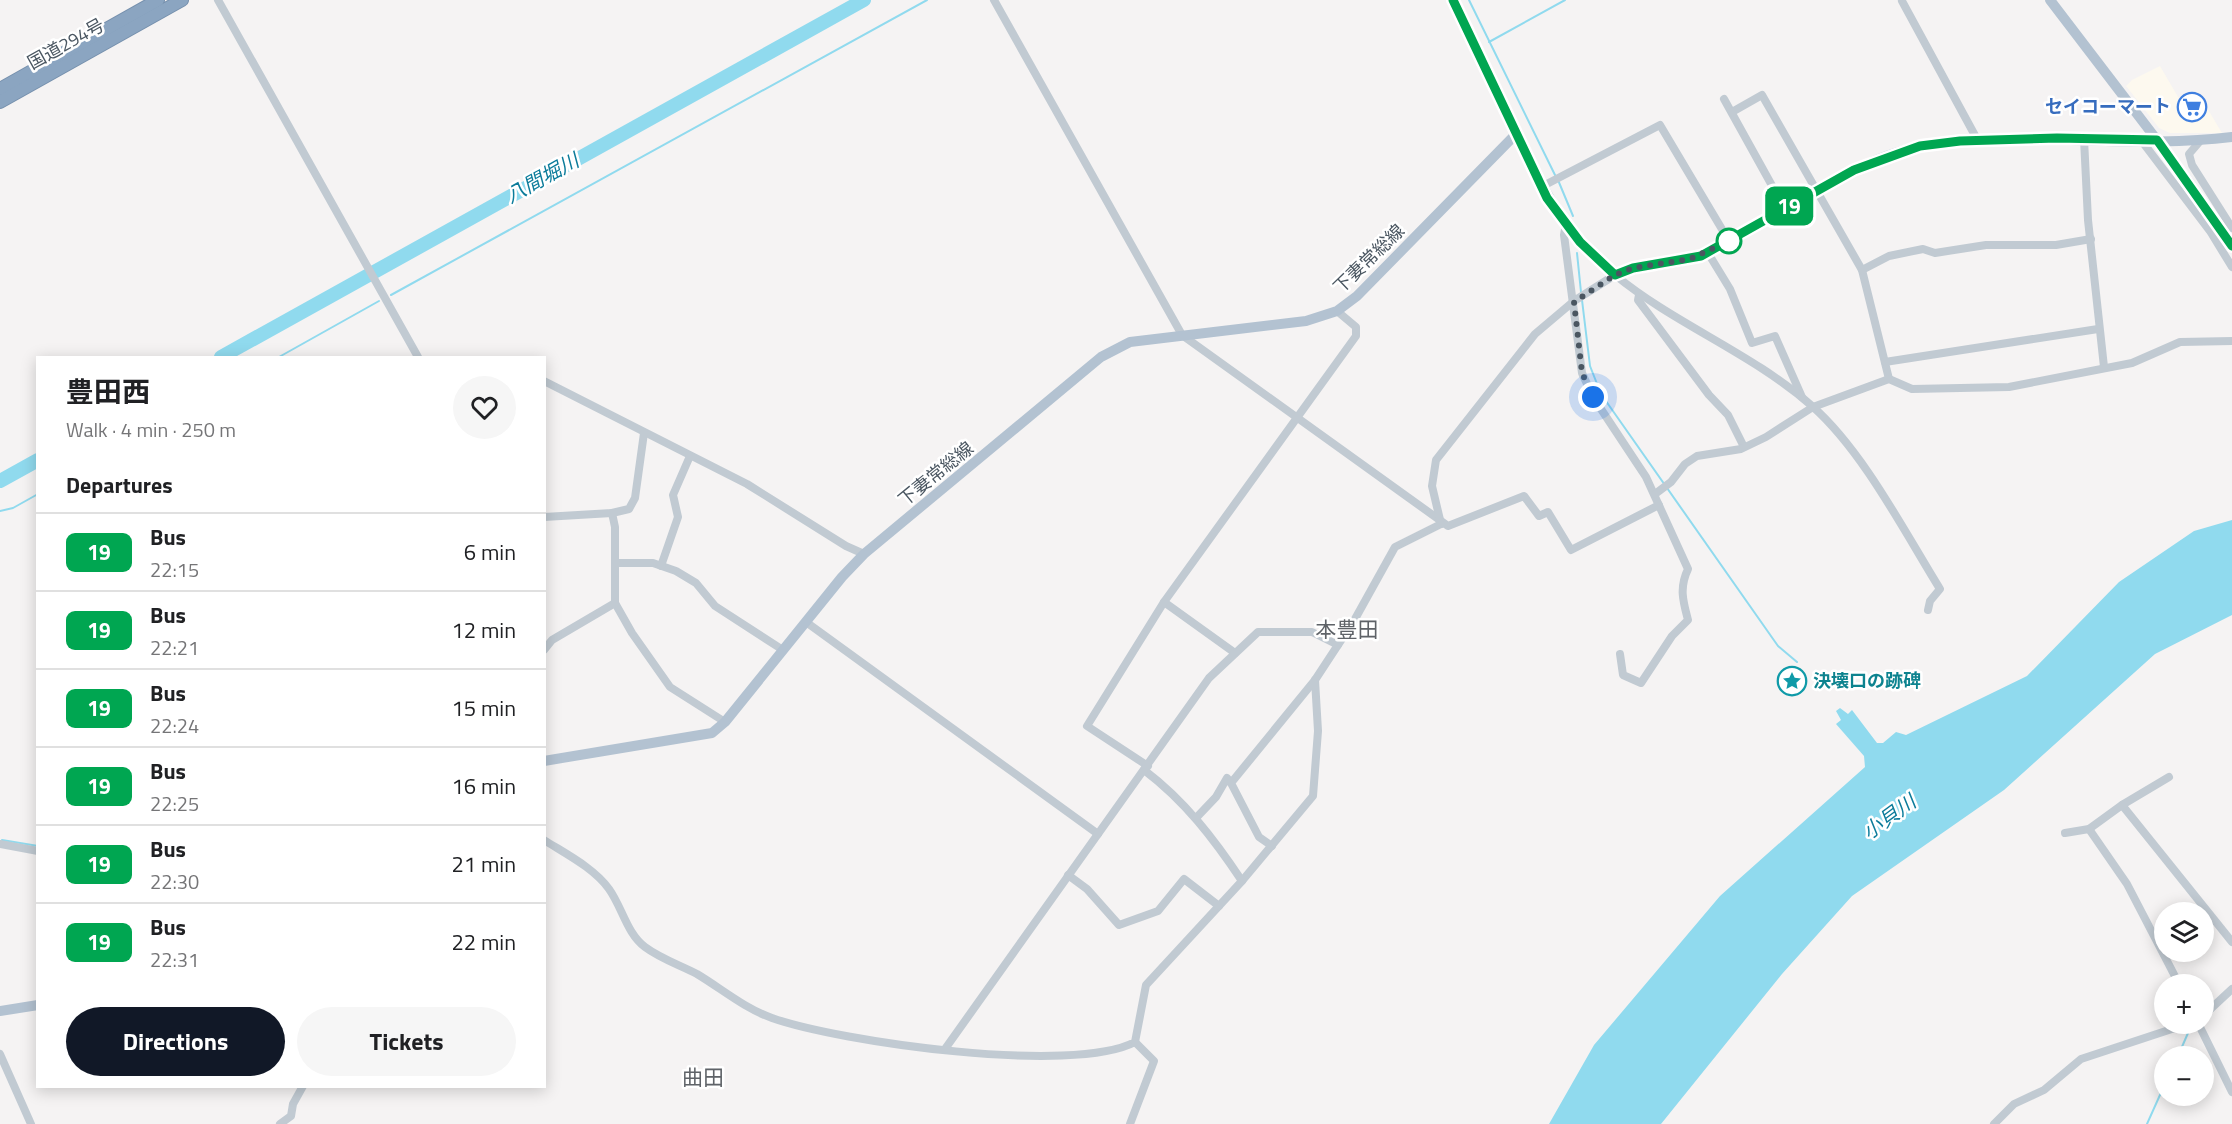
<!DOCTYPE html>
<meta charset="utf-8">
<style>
body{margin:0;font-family:"Titillium Web","Noto Sans JP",sans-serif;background:#f6f6f6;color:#202124;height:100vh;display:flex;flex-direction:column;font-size:22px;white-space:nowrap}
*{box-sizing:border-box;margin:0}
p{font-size:20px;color:#757577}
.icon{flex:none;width:33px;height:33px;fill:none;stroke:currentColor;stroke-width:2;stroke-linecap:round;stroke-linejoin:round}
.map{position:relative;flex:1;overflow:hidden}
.panel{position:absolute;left:36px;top:356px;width:510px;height:732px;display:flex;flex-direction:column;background:#fff;border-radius:0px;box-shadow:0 3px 15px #0003}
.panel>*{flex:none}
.badge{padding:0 12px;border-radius:9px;font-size:21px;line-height:39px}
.fabs{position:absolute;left:2154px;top:902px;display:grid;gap:12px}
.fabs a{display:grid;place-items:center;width:60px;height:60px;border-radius:50%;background:#fff;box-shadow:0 3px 15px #0003;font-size:30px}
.you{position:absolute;width:30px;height:30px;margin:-15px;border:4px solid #fff;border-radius:50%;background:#1a73e8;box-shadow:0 0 0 9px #1a73e833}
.map>.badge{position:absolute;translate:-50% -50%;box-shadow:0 0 0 3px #fff}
h2{padding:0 30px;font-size:22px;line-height:54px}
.round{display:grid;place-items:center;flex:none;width:63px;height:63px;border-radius:32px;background:#f6f6f6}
.overview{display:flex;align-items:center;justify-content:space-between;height:102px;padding:0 30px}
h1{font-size:28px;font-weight:700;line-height:45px}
.action{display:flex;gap:12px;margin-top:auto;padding:12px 30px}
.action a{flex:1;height:69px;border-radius:36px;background:#111827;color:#fff;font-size:24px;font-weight:700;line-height:69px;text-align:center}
.action a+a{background:#f6f6f6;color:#202124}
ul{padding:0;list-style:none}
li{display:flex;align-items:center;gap:18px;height:78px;padding:0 30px;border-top:2px solid #e0e0e0}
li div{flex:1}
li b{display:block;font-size:22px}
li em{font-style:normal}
li .badge{min-width:66px;font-weight:700;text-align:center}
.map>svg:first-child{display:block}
.commercial{fill:#fdf9ef}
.water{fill:#90daee}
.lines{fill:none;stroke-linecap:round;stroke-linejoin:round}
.stream{stroke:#90daee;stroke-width:2}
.river{stroke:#90daee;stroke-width:14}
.highway-casing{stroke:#7690ad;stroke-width:14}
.minor{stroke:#c1cad2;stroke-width:8}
.major{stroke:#b3c2d1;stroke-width:10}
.highway{stroke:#8ba5c1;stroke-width:12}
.line-casing{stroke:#fff;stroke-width:14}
.line{stroke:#00a651;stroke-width:9}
.walk{stroke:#4a5661;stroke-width:6;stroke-dasharray:0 10.8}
.stop-dot{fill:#fff;stroke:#00a651;stroke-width:3}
.labels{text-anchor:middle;stroke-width:5;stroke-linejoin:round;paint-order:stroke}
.street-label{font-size:18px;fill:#4a5661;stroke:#fff}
.shop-label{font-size:18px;font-weight:bold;fill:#366cbe;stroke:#fff;text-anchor:end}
.culture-label{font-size:18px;font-weight:bold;fill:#0d838f;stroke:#fff;text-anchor:start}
.water-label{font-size:20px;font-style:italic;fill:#0c7c9b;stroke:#fff}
.quarter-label{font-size:21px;fill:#5f6368;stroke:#fff}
</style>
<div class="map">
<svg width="2232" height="1124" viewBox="0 0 2232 1124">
<rect width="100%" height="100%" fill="#f5f3f3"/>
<!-- commercial -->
<polygon class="commercial" points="2160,66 2181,102 2197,91 2222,133 2170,133 2159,128 2126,86 2132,80"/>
<!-- water -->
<polygon class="water" points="2232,520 2232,615 2155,654 2004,790 1852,896 1782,974 1661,1124 1549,1124 1594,1045 1720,896 1865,767 1864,756 1836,724 1841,720 1836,711 1840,708 1848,714 1852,710 1877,743 1883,743 1896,732 1906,735 2027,676 2119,582 2194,531"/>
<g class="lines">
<!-- stream -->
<g class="stream">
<polyline points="1469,0 1555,175"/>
<polyline points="1489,42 1565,0"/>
<polyline points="1558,180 1573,216"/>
<polyline points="1577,253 1581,292"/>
<polyline points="391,295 927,0"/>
<polyline points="1582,300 1590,366 1601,394 1778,646 1797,662"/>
<polyline points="279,357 379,301"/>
<polyline points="0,511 13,508 38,494"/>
<polyline points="2,840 38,846"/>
<polyline points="2178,1056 2188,1033"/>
<polyline points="2147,1124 2164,1086"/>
</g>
<!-- river -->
<g class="river">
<polyline points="221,357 864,0"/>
<polyline points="0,481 38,460"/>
</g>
<!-- highway casing -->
<g class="highway-casing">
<g id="highway">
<polyline points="0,89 158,0"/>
<polyline points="0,102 182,0"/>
</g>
</g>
<!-- minor -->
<g class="minor">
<polyline points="218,0 418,357"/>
<polyline points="994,0 1182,335 1448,526 1524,496 1539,516 1548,512 1571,550 1659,505"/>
<polyline points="1453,0 1517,133"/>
<polyline points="1902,1 1978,141"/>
<polyline points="1724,99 1785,209"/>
<polyline points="1732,112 1762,95 1862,270 1889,379"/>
<polyline points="2084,139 2088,220 2104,367"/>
<polyline points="2141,140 2210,231 2232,267"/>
<polyline points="2201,140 2189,154 2192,165 2232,228"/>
<polyline points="1541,187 1660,125 1729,241"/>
<path d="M1566 224 1564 235 1582 373 1593 397 1646 477 1688 569C1679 588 1683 601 1688 620L1672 636 1641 683 1623 675 1620 654"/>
<polyline points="1708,253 1730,289 1752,343 1775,336 1802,397"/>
<polyline points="1862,270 1889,256 1923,249 1935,253 1986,245 2056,245 2091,239"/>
<polyline points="1639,295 1638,300 1709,395 1728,415 1744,447"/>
<polyline points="1885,362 2098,329"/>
<polyline points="544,381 747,484 846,546 864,554"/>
<polyline points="1655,494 1671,482 1685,464 1697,456 1741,449 1766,437 1813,407 1889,379 1912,389 2009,387 2132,363 2180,342 2232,341"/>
<polyline points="612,513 615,527 615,603 632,633 670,687 725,722"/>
<polyline points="544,517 612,513 629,509 635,498 644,433"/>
<path d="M1441 524 1432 486 1436 460 1535 334 1574 301 1615 275C1676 325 1752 353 1812 406 1863 451 1904 531 1940 589L1930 601 1928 610"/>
<polyline points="616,563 653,563 676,571 696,583 715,606 783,650"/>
<polyline points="661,566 678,517 673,495 690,456"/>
<polyline points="1164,602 1235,653"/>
<polyline points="806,622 1098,834"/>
<polyline points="544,650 552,640 615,603"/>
<polyline points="1148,766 1087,726 1164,602 1356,336 1356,327 1337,311"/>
<path d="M1144 770C1185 801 1214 839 1242 881"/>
<polyline points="2122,805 2232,942"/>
<polyline points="1196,818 1216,797 1227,778 1231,783"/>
<polyline points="2089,829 2127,884 2179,984"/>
<polyline points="2065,833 2089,829 2122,805 2169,777"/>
<path d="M544 840C566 854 594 868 609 889 622 907 627 934 645 947 661 959 680 965 697 974 722 989 744 1008 772 1018 840 1042 1073 1075 1135 1042L1146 985 1242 881 1313 796 1318 731 1315 680"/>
<polyline points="0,844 38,851"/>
<polyline points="1272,846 1259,837 1231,783 1315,680 1355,619 1395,547 1441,524"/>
<polyline points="1068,875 1087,889 1119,925 1158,911 1184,879 1219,906"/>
<polyline points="2204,1015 2232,989"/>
<polyline points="2198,1023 2232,1092"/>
<polyline points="945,1049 1209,678 1258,632 1312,632 1338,645"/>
<polyline points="0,1054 31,1124"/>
<polyline points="280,1124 291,1116 293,1104 303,1086"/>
<polyline points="1130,1124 1154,1061 1135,1042"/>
<polyline points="1994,1124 2014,1104 2044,1090 2081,1059 2190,1023"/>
</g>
<!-- major -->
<g class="major">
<polyline points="2050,0 2189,182 2232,246"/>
<path d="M544 761 712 733 725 722 842 577 864 554 1101 357 1130 342 1306 321 1337 311 1357 296 1517 133C1544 193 1564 231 1615 275 1643 264 1678 266 1703 255 1781 220 1849 156 1936 143 1954 140 1972 141 1991 140 2071 137 2153 147 2232 137"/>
<polyline points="0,1011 38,1005"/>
</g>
<!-- highway -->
<use href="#highway" class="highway"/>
</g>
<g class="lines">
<!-- line casing -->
<g class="line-casing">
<polyline id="line" points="1453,0 1547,198 1580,242 1615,275 1633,268 1701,256 1854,170 1920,146 1960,141 2057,138 2157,140 2232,246"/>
</g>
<!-- line -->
<use href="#line" class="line"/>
<!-- walk -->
<polyline class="walk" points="1593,397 1582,373 1574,302 1615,275 1633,268 1690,259 1729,241"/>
</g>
<!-- icons -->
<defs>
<g id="supermarket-ring" transform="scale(1.5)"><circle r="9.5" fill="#fff" stroke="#3f7fe0" stroke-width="1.5"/><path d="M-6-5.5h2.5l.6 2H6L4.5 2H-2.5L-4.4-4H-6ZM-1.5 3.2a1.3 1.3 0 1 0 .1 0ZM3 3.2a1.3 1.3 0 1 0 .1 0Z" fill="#3f7fe0"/></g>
<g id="sight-ring" transform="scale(1.5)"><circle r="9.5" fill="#fff" stroke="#0f9aa8" stroke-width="1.5"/><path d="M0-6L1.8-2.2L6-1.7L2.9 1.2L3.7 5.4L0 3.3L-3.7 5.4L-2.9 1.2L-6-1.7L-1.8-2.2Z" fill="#0f9aa8"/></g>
</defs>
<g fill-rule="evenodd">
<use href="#supermarket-ring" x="2192" y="107"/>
<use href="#sight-ring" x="1792" y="681"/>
</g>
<!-- markers -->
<circle class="stop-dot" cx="1729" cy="241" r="12"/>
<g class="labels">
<!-- street labels -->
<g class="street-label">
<text transform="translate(66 44) rotate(-29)" y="6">国道294号</text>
<text transform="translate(1369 259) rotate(-44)" y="6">下妻常総線</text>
<text transform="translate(936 474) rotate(-39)" y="6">下妻常総線</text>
</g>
<!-- shop labels -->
<g class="shop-label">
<text x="2171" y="113">セイコーマート</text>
</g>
<!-- culture labels -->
<g class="culture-label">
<text x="1813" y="687">決壊口の跡碑</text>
</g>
<!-- water labels -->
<g class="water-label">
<text transform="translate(542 178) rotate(-29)" y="7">八間堀川</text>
<text transform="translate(1889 817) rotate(-36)" y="7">小貝川</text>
</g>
<!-- quarter labels -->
<g class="quarter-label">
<text x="1347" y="637">本豊田</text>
<text x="703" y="1085">曲田</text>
</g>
</g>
</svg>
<div class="fabs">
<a><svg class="icon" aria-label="layers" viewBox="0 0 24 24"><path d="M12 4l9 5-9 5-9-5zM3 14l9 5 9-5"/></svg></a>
<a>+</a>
<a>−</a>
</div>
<div class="you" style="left:1593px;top:397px"></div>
<b class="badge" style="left:1789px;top:206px;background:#00a651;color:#fff">19</b>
<section class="panel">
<div class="overview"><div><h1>豊田西</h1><p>Walk · 4 min · 250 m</p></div><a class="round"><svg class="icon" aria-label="heart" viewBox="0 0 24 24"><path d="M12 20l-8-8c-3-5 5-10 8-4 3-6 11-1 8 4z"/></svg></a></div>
<h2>Departures</h2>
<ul>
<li><span class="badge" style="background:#00a651;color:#fff">19</span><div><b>Bus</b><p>22:15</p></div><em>6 min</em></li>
<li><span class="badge" style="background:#00a651;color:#fff">19</span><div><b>Bus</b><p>22:21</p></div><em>12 min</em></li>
<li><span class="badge" style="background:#00a651;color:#fff">19</span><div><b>Bus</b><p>22:24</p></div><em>15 min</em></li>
<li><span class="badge" style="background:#00a651;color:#fff">19</span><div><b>Bus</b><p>22:25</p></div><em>16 min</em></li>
<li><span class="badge" style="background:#00a651;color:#fff">19</span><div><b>Bus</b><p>22:30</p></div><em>21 min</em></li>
<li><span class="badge" style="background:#00a651;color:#fff">19</span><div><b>Bus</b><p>22:31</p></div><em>22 min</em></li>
</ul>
<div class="action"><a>Directions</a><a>Tickets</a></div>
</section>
</div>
